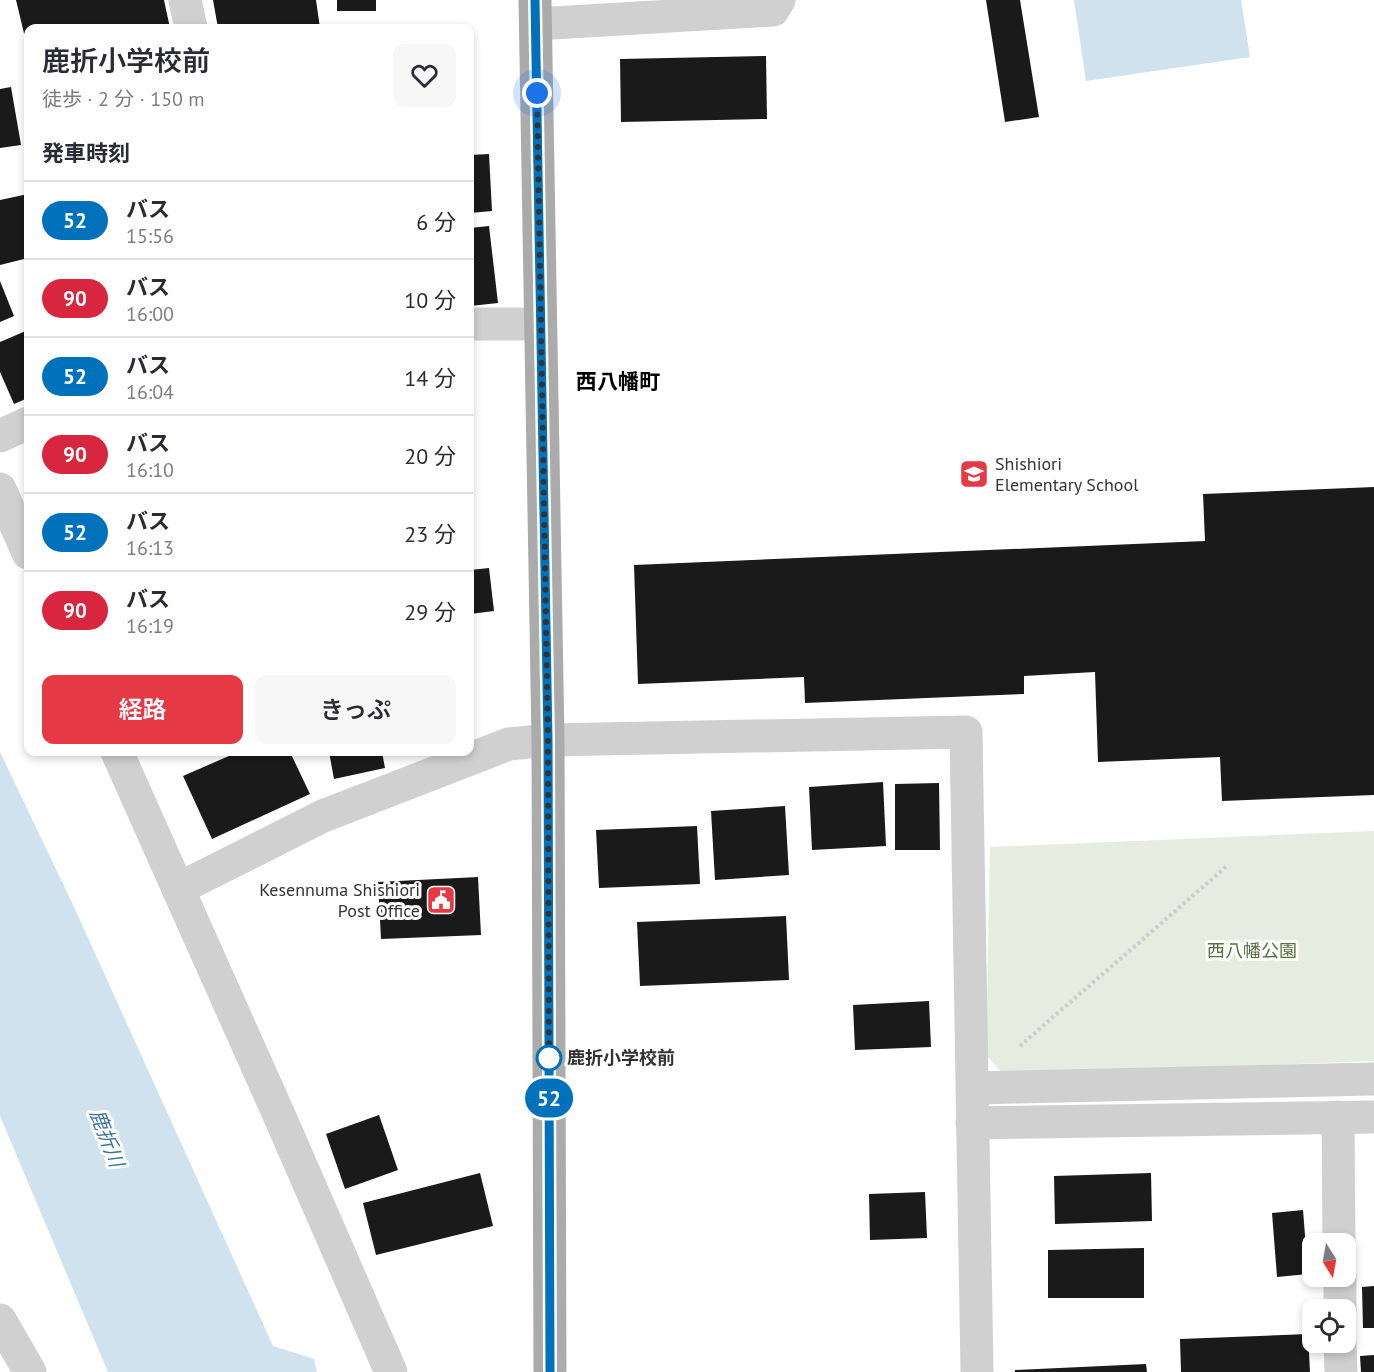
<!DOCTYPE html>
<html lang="ja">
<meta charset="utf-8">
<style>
body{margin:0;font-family:"PT Sans","Noto Sans JP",sans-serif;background:#f7f7f7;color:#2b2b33;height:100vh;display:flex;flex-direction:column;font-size:22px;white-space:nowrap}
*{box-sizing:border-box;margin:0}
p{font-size:20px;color:#7c7c81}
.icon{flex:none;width:33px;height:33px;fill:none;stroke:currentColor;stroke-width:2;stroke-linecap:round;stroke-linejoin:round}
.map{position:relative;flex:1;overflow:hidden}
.details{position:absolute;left:24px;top:24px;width:450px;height:732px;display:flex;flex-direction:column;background:#fff;border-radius:12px;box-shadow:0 3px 9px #0003}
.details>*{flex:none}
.badge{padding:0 12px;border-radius:20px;font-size:21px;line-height:39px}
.needle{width:39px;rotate:169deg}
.buttons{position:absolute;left:1302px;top:1233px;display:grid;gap:12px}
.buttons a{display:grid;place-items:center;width:54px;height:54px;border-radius:12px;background:#fff;box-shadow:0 3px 9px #0003;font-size:30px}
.you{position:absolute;width:30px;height:30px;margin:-15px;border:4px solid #fff;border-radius:50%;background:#1a73e8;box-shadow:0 0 0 9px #1a73e833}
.map>.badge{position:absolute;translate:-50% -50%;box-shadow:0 0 0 3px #fff}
h2{padding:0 18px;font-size:22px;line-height:54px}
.round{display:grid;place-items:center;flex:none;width:63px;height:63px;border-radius:12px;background:#f7f7f7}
.overview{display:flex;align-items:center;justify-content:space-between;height:102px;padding:0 18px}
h1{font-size:28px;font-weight:600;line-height:45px}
.primary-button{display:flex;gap:12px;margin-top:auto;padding:12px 18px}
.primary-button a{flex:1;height:69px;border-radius:12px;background:#e63946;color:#fff;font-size:24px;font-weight:600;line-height:69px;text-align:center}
.primary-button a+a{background:#f7f7f7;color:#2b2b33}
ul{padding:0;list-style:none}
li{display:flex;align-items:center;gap:18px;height:78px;padding:0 18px;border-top:2px solid #e1e1e2}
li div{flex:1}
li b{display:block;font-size:22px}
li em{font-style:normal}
li .badge{min-width:66px;font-weight:700;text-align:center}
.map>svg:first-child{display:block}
.green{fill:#e6ecdf}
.water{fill:#cfe2ee}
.building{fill:#1a1a1a}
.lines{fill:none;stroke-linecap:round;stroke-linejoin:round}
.path{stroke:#cdcdcd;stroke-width:4;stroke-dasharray:3 3;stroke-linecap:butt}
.minor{stroke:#d0d0d0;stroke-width:33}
.major{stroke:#ababab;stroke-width:33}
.line-casing{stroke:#fff;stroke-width:14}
.line{stroke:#0072bc;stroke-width:9}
.walk{stroke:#333;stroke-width:6;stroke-dasharray:0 10.8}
.stop-dot{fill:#fff;stroke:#0072bc;stroke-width:3}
.labels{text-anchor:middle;stroke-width:6;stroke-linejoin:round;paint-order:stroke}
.poi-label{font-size:18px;fill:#333;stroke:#fff;text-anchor:start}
.park-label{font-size:18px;fill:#56703f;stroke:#fff}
.stop-label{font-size:18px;font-weight:bold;fill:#333;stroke:#fff;text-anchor:start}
.water-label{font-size:20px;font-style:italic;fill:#3f7597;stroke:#fff}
.quarter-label{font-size:21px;font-weight:bold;fill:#000;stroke:#fff}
</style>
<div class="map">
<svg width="1374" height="1372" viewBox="0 0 1374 1372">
<rect width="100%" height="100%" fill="#fff"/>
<!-- green -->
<polygon class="green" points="1374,831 1374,1061 1004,1075 986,1055 990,847"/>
<!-- water -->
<g class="water">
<polygon points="1074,0 1241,0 1250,57 1086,81"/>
<polygon points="0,752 75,909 273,1346 314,1359 317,1372 108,1372 0,1116"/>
</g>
<!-- building -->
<g class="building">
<polygon points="16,0 164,0 170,28 28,28 28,50"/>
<polygon points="213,0 316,0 320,28 218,28"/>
<rect x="337" y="0" width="39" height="11"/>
<polygon points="986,0 1020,0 1039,117 1005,122"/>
<polygon points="766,56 767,119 621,122 620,59"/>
<polygon points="11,87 21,145 0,148 0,89"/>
<polygon points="489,154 492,211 470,213 470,155"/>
<polygon points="28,194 28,258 0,265 0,200"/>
<polygon points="489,226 498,303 470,306 470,228"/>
<polygon points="0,281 14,316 0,322"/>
<polygon points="28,330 28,398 14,404 0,372 0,342"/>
<polygon points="470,436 471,436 473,489 470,489"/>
<polygon points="1374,487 1374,795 1222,801 1220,757 1098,762 1095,672 1024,676 1024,694 805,703 804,677 638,684 634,565 1205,541 1203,494"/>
<polygon points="489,568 494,611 470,614 470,570"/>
<polygon points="238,752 290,752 310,794 212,839 183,776"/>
<polygon points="329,752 382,752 385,768 334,779"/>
<polygon points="883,782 886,846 812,850 809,787"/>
<polygon points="939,783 940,850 895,850 895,784"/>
<polygon points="785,806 789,875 715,880 711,811"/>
<polygon points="697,826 700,884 599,888 596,830"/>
<polygon points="478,877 481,935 381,939 378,882"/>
<polygon points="786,916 789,980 640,986 637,922"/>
<polygon points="929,1001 931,1047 855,1050 853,1005"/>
<polygon points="379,1115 398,1170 345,1189 326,1134"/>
<polygon points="480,1173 493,1226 376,1255 363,1203"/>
<polygon points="1151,1173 1152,1221 1055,1224 1054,1176"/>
<polygon points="925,1192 927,1238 870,1240 869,1194"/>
<polygon points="1303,1210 1308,1274 1277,1277 1272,1213"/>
<polygon points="1144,1248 1144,1298 1048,1298 1048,1250"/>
<polygon points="1374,1286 1374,1328 1363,1328 1362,1287"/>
<polygon points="1308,1334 1310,1372 1181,1372 1180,1339"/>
<polygon points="1374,1355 1374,1372 1361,1372 1360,1356"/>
<polygon points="1146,1364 1147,1372 1015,1372 1015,1370"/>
</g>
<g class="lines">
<!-- path -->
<polyline class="path" points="1020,1046 1227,866"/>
<!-- minor -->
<g class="minor">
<polyline points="185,0 191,28"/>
<polyline points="536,24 773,10 779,0"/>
<polyline points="470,324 540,324"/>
<polyline points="0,436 28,423"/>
<polyline points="0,489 28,553"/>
<polyline points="117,752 279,1115 391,1372"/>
<polyline points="178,889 323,816 509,744 548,740 966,732 977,1372"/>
<polyline points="972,1088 1374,1079"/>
<polyline points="1338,1117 1339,1244"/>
<polyline points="972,1123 1374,1117"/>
<polyline points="1340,1276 1340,1310"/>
<polyline points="0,1320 30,1372"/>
<polyline points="1340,1342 1341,1372"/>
</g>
<!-- major -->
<polyline class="major" points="535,0 548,740 550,1372"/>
</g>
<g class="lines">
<!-- line casing -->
<g class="line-casing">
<polyline id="line" points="535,0 548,740 550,1372"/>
</g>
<!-- line -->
<use href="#line" class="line"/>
<!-- walk -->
<polyline class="walk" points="537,93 548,740 549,1068 549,1058"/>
</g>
<!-- icons -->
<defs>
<g id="school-square" transform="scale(1.5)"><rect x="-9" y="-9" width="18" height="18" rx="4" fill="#e63946" stroke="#fff"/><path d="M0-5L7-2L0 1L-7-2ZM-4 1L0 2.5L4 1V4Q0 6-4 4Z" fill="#fff"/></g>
<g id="civic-square" transform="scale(1.5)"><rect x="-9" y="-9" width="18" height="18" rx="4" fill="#e63946" stroke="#fff"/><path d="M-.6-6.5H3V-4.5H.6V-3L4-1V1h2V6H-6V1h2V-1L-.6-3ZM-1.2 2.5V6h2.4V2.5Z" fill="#fff"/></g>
</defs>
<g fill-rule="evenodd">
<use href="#school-square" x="974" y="474"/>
<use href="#civic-square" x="441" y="900"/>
</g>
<!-- markers -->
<circle class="stop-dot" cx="549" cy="1058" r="12"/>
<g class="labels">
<!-- poi labels -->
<g class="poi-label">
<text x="995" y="470">Shishiori<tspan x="995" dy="21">Elementary School</tspan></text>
<text x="420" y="896" text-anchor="end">Kesennuma Shishiori<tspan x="420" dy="21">Post Office</tspan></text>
</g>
<!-- park labels -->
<g class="park-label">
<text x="1252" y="957">西八幡公園</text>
</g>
<!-- stop labels -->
<g class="stop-label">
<text x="567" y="1064">鹿折小学校前</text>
</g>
<!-- water labels -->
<g class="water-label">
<text transform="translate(107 1138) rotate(69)" y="7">鹿折川</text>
</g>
<!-- quarter labels -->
<g class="quarter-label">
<text x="618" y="389">西八幡町</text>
</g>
</g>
</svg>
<div class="buttons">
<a><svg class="needle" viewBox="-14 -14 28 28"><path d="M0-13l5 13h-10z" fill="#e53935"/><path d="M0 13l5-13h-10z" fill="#7c7c81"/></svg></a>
<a><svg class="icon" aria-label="locate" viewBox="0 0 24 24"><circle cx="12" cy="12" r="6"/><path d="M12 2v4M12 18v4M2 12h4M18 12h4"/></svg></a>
</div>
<div class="you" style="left:537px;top:93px"></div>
<b class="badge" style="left:549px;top:1098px;background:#0072bc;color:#fff">52</b>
<section class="details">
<div class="overview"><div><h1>鹿折小学校前</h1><p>徒歩 · 2 分 · 150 m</p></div><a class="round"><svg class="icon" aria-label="heart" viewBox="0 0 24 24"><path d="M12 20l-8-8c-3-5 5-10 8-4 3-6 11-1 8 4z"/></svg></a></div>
<h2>発車時刻</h2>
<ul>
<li><span class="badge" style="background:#0072bc;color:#fff">52</span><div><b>バス</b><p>15:56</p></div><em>6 分</em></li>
<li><span class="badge" style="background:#d7263d;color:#fff">90</span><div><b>バス</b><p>16:00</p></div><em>10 分</em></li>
<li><span class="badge" style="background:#0072bc;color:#fff">52</span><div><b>バス</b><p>16:04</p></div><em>14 分</em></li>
<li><span class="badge" style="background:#d7263d;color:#fff">90</span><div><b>バス</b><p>16:10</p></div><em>20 分</em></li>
<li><span class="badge" style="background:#0072bc;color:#fff">52</span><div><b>バス</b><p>16:13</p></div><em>23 分</em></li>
<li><span class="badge" style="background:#d7263d;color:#fff">90</span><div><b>バス</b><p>16:19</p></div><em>29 分</em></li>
</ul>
<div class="primary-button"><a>経路</a><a>きっぷ</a></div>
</section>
</div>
